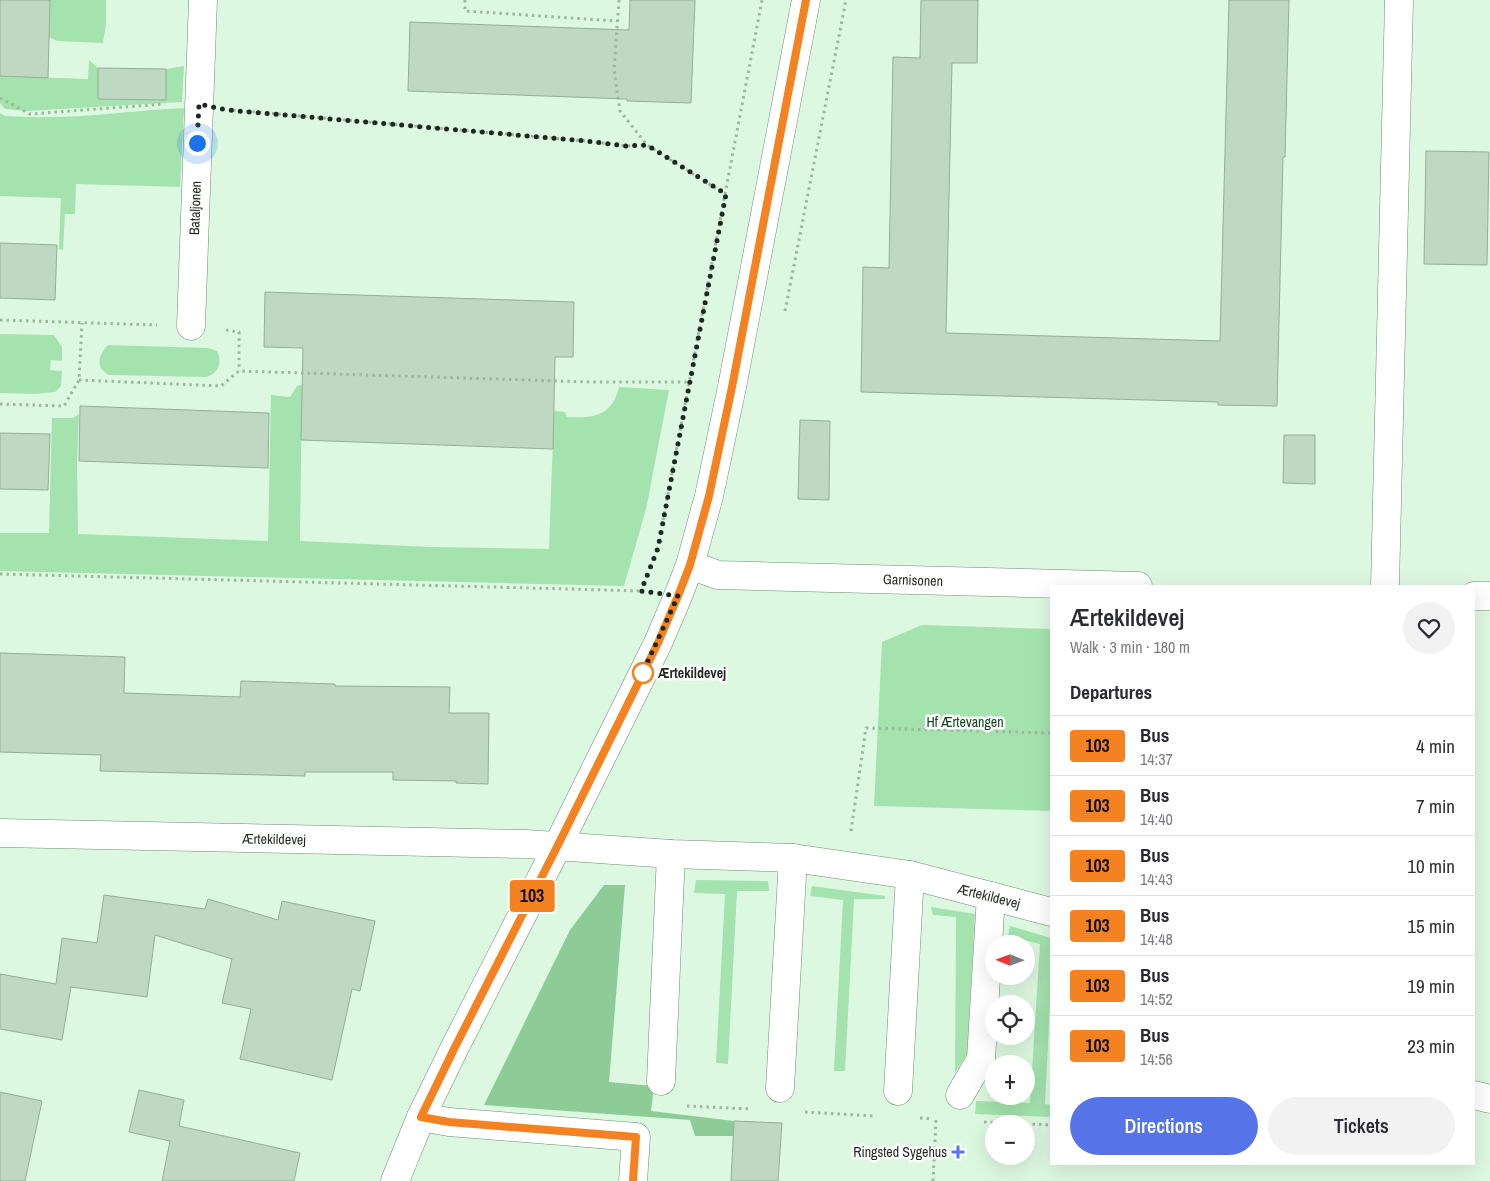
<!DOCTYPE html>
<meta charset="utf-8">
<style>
body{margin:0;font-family:"Archivo Narrow",sans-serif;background:#f2f2f3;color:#2b2b33;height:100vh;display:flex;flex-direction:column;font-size:19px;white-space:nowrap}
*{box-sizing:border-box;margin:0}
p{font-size:16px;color:#7c7c81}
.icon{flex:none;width:28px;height:28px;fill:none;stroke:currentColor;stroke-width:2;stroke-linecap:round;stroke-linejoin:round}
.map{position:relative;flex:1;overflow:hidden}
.sheet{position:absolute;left:1050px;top:585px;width:425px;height:580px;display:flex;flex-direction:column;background:#fff;border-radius:0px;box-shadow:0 5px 20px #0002}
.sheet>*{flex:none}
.badge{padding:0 10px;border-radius:4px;font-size:18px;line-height:32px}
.needle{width:32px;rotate:271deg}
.tools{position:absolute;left:985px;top:935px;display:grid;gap:10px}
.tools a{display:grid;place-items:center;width:50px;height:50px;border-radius:50%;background:#fff;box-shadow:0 5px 20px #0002;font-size:25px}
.you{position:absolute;width:25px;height:25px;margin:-12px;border:4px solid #fff;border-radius:50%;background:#1a73e8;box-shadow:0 0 0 8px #1a73e833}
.map>.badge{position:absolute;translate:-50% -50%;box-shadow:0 0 0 2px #fff}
h2{padding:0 20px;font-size:19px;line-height:45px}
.round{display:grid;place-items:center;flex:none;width:52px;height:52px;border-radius:26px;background:#f2f2f3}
.summary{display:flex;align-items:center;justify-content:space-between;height:85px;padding:0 20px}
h1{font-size:24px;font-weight:600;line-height:38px}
.primary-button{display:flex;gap:10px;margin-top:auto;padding:10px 20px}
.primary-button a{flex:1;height:58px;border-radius:30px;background:#5673e8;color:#fff;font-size:20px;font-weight:600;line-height:58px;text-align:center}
.primary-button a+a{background:#f2f2f3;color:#2b2b33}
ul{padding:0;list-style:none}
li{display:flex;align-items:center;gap:15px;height:60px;padding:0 20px;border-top:1px solid #e1e1e2}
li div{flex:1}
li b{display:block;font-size:19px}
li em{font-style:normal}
li .badge{min-width:55px;font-weight:700;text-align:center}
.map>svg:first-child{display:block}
.green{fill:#a4e3ae}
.forest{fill:#8dcc97}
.building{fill:#bed8c1;stroke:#94ae97}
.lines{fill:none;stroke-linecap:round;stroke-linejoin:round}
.minor-casing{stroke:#728b75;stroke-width:29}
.path{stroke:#9fb5a2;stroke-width:3;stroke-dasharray:2.5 4;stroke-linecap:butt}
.minor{stroke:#fff;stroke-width:28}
.line-casing{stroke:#fff;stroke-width:11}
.line{stroke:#f58220;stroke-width:8}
.walk{stroke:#1e281f;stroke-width:5;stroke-dasharray:0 9}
.stop-dot{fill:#fff;stroke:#f58220;stroke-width:2.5}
.poi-dot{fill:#5673e8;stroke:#fff;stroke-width:2}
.labels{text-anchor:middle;stroke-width:5;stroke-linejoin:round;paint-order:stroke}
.street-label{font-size:14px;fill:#1e281f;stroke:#fff}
.stop-label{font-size:14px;font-weight:bold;fill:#1e281f;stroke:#fff;text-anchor:start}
.park-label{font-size:14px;fill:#174522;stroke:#fff}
.poi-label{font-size:14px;fill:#1e281f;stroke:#fff;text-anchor:end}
</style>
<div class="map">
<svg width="1490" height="1181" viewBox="0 0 1490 1181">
<rect width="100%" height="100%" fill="#ddf8e0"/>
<!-- green -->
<g class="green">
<polygon points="50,0 106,0 106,24 103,43 57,41 49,37"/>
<polygon points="89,60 98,68 98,99 165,100 166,69 184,66 182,102 26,111 5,109 0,103 0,76 88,79"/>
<path d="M184 108 180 187 76 184 75 214H65L63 250 59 249 61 198 0 196V113L5 116C19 116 33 118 48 117 93 117 138 110 184 108Z"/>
<polygon points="0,334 54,335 62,347 62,361 51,360 50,370 62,371 61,386 55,392 35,394 0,393"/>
<path d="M108 345 208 348 217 351C223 363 218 374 206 377L109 375C95 368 98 355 108 345Z"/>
<path d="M302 385 300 541 431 547 549 549 554 411 565 412 567 417C593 418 612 417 619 387L669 390 646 509 624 586 0 571V533H49L52 418H73L79 414 77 461 78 534 268 541 271 395 290 397 297 386Z"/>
<polygon points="922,625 1051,629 1051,811 874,806 882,642"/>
<polygon points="696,880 768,881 769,891 737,891 728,1064 716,1063 725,894 694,893"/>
<polygon points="812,886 885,896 885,899 854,899 845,1071 834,1071 843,900 810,896"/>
<polygon points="931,907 975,914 967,1054 955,1073 956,917 933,915"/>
<polygon points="1010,926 1051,938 1051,983 1045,1104 1051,1105 1051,1117 975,1114 976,1101 1030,1103 1040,944 1008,936"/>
</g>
<!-- forest -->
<polygon class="forest" points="604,885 625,885 609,1082 654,1086 651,1111 734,1121 733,1136 695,1136 690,1120 484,1105 570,930"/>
<!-- building -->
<g class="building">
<polygon points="0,0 50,0 48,78 0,76"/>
<polygon points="630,0 695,0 691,103 627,101 627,99 408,91 410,22 629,30"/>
<polygon points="921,0 978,0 977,63 952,63 946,333 1220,341 1229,0 1289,0 1285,157 1283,157 1277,406 1218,405 1218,402 861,392 863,267 889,268 893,57 920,58"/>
<polygon points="98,68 166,69 166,100 98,99"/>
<polygon points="1426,151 1489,152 1487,265 1424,264"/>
<polygon points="0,243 57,245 55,300 0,298"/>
<polygon points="265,292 574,302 573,357 555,357 553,449 301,440 303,348 264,347"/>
<polygon points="80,406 269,413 268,468 79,461"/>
<polygon points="800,420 830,421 829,500 798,499"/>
<polygon points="0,433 50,434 48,490 0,489"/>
<polygon points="1284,435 1315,435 1315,484 1283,483"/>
<polygon points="0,653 125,657 124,693 240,697 241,681 335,684 335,686 450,687 449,713 489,713 488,784 456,783 456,781 393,780 393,772 305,772 305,776 100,771 101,755 0,752"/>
<polygon points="104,895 205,909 208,899 278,920 282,901 375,921 360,991 352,989 332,1080 240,1059 251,1009 222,1003 232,959 155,935 147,997 71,987 62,1040 0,1029 0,974 56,984 62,938 97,943"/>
<polygon points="139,1090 184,1100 179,1126 300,1153 294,1181 162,1181 170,1141 129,1132"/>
<polygon points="0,1092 42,1101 25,1181 0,1181"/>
<polygon points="734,1121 782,1123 778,1181 731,1181"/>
</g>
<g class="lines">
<!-- minor casing -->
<g class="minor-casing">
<g id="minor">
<polyline points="191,326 203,0"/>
<polyline points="690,565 718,575 1138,586"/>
<polyline points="1385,586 1399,0"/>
<polyline points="1474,596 1490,596"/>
<polyline points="0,833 526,844 671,854 793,858 910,875 1051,912"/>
<polyline points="661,1081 671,854"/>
<polyline points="780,1088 793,858"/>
<polyline points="898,1091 910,875"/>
<polyline points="960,1095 981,1059 991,896"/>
<polyline points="1474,1095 1490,1099"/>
<polyline points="421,1117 449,1122 636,1137 633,1181"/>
<polyline points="395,1181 421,1117 455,1047 558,845 658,643 678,596 690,565 709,496 732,387 806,0"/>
</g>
</g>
<!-- path -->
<g class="path">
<polyline points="465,0 465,11 617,21"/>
<polyline points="619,0 614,70 620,111 647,145 725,194"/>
<polyline points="0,98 30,114 165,104"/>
<polyline points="233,110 586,141 626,146 647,145"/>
<polyline points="785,311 846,0"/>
<polyline points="0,320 157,325"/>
<polyline points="226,330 239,332 239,371"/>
<polyline points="79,380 221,386 239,371 591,382 690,382"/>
<polyline points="0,404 64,406 79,380 82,323"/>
<polyline points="663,520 762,0"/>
<polyline points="0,574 643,591"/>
<polyline points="851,831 866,728 1051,733"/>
<polyline points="687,1106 751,1109"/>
<polyline points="805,1112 873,1116"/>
<polyline points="920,1118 933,1119"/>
<polyline points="984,1122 1024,1124"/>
<polyline points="1026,1124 1051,1125"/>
<polyline points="933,1181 936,1120"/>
</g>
<!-- minor -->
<use href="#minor" class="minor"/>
</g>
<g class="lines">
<!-- line casing -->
<g class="line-casing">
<polyline id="line" points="633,1181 636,1137 449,1122 421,1117 455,1047 558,845 658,643 678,596 690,565 709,496 732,387 806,0"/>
</g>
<!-- line -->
<use href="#line" class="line"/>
<!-- walk -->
<polyline class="walk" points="197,143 199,104 227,110 586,141 626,146 647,145 726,194 658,548 641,591 678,596 641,676 643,673"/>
</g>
<!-- markers -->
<circle class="stop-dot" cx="643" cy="673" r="10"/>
<path class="poi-dot" d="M955.5 1144.5h5v5h5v5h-5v5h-5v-5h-5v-5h5z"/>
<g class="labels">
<!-- street labels -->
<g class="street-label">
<text transform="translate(195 208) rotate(-88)" y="5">Bataljonen</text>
<text transform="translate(913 580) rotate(2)" y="5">Garnisonen</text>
<text transform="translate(274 839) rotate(1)" y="5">Ærtekildevej</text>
<text transform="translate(989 896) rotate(14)" y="5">Ærtekildevej</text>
</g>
<!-- stop labels -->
<g class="stop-label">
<text x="658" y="678">Ærtekildevej</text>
</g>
<!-- park labels -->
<g class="park-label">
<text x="965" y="727">Hf Ærtevangen</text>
</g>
<!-- poi labels -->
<g class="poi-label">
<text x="947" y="1157">Ringsted Sygehus</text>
</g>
</g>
</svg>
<div class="tools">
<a><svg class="needle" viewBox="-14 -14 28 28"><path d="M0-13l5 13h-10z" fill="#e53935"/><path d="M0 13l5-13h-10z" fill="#7c7c81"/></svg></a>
<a><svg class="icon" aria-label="locate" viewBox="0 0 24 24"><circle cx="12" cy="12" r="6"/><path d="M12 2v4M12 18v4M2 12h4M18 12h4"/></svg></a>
<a>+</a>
<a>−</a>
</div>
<div class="you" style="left:197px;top:143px"></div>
<b class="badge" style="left:532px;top:896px;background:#f58220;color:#111">103</b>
<section class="sheet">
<div class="summary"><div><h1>Ærtekildevej</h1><p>Walk · 3 min · 180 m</p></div><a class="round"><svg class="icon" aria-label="heart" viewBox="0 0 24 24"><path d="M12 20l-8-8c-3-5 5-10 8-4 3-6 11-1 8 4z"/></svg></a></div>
<h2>Departures</h2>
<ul>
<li><span class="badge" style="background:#f58220;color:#111">103</span><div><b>Bus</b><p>14:37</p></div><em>4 min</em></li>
<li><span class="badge" style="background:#f58220;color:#111">103</span><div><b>Bus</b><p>14:40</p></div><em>7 min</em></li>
<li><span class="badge" style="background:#f58220;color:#111">103</span><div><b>Bus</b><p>14:43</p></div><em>10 min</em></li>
<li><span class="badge" style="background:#f58220;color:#111">103</span><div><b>Bus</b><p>14:48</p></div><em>15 min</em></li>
<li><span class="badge" style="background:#f58220;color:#111">103</span><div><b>Bus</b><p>14:52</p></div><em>19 min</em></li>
<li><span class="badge" style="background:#f58220;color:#111">103</span><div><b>Bus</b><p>14:56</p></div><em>23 min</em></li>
</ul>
<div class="primary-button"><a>Directions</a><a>Tickets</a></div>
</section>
</div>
